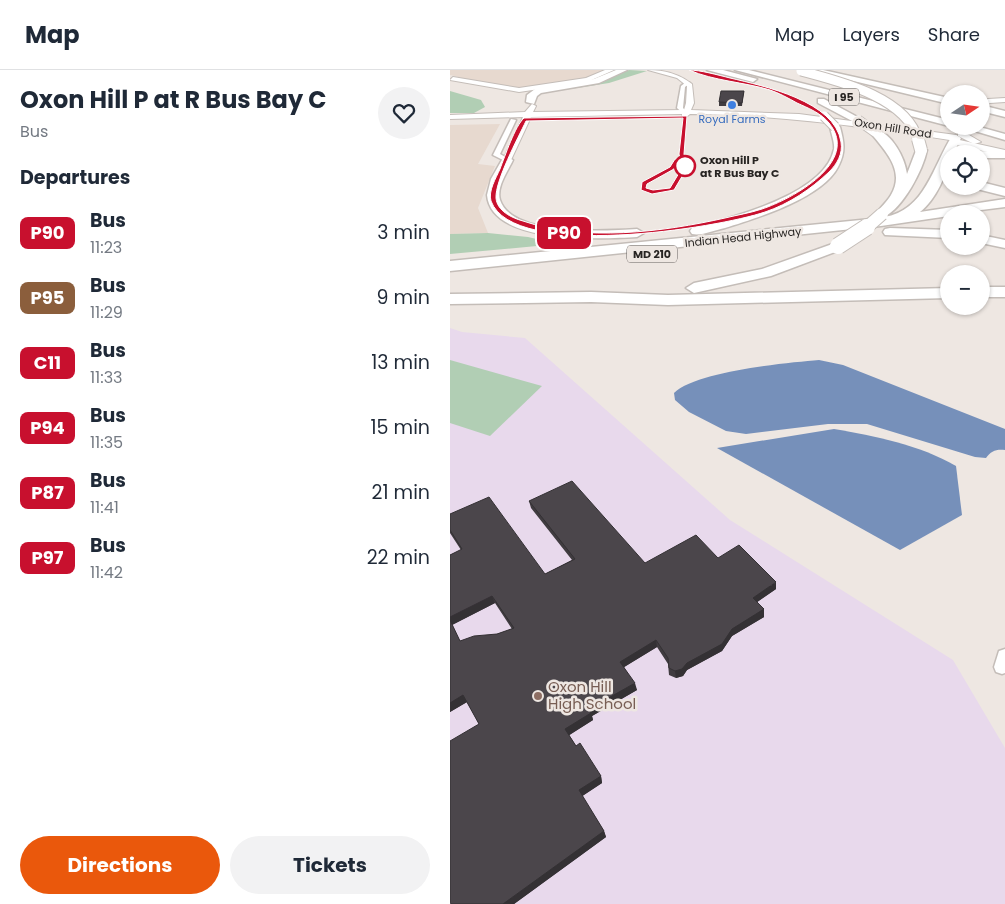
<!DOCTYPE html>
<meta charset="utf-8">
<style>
body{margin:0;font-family:Poppins,sans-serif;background:#f2f2f3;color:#1f2937;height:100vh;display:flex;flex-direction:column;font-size:19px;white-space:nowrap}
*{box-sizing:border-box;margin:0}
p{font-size:16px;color:#747a83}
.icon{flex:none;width:28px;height:28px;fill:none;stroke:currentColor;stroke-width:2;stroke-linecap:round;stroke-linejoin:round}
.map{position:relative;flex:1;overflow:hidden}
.panel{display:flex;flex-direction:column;background:#fff;width:450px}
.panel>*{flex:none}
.badge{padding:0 10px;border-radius:8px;font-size:18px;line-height:32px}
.needle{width:32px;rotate:77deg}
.fabs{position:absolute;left:490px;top:15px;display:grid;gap:10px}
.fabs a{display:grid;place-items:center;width:50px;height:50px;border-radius:50%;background:#fff;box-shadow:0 1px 4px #0004;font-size:25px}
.map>.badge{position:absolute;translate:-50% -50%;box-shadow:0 0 0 2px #fff}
h2{padding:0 20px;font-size:19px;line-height:45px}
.round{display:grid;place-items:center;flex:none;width:52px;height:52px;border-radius:26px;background:#f2f2f3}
.overview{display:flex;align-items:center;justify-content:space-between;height:85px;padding:0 20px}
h1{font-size:24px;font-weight:700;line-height:38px}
.button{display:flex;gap:10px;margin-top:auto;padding:10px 20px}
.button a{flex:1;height:58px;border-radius:30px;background:#ea580c;color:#fff;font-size:20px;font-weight:700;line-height:58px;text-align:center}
.button a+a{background:#f2f2f3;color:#1f2937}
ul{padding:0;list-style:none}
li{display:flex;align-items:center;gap:15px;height:65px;padding:0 20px}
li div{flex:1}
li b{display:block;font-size:19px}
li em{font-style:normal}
li .badge{min-width:55px;font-weight:700;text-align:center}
header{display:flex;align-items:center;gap:30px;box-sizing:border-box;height:70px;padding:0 25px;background:#fff;border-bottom:1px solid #e0e1e3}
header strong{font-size:24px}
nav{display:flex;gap:28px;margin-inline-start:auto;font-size:18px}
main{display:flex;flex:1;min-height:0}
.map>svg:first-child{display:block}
.built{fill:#e7d9cf}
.education{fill:#e8d9ec}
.green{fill:#b1ceb4}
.water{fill:#7690ba}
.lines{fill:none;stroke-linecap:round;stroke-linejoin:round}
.street-casing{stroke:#c4bdb8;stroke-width:3}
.secondary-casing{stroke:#c4bdb8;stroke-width:2}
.primary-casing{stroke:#c4bdb8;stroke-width:2}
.highway-casing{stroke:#c4bdb8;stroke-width:3}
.street{fill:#fff;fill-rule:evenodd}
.secondary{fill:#fff;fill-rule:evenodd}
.primary{fill:#fff;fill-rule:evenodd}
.highway{fill:#fff;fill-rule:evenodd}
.secondary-bridge-casing{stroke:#c4bdb8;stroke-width:9;stroke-linecap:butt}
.highway-bridge-far2-casing{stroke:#c4bdb8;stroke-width:11;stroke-linecap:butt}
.highway-bridge-far1-casing{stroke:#c4bdb8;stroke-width:14;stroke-linecap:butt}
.highway-bridge-casing{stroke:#c4bdb8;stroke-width:18;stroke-linecap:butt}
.secondary-bridge{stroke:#fff;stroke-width:8}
.highway-bridge-far2{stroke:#fff;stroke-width:9}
.highway-bridge-far1{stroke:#fff;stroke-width:12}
.highway-bridge{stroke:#fff;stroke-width:16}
.wall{fill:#403c40;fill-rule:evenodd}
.shaded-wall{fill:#343134}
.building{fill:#4b464b;stroke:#343134}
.line{fill:#c8102e;stroke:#fff}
.shop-dot{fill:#3f7fe0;stroke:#eee7e2;stroke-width:2}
.stop-dot{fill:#fff;stroke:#c8102e;stroke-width:2.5}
.education-dot{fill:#8d6e63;stroke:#eee7e2;stroke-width:2}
.labels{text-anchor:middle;stroke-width:5;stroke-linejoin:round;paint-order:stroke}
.shield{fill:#eee7e2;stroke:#635e5c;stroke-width:1}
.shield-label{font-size:11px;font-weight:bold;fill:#272422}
.far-shop-label{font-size:11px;fill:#366cbe;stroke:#eee7e2}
.far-street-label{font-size:11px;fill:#272422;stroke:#eee7e2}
.far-stop-label{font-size:11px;font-weight:bold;fill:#272422;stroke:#eee7e2;text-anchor:start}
.near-education-label{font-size:15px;fill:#785e54;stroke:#eee7e2;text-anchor:start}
</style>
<header>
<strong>Map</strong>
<nav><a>Map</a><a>Layers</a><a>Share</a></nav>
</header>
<main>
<section class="panel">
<div class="overview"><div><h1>Oxon Hill P at R Bus Bay C</h1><p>Bus</p></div><a class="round"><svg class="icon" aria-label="heart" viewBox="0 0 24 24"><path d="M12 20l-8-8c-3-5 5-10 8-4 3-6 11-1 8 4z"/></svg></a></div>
<h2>Departures</h2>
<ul>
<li><span class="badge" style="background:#c8102e;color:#fff">P90</span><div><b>Bus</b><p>11:23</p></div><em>3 min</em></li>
<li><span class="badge" style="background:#8b5e3c;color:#fff">P95</span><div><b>Bus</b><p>11:29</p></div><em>9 min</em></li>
<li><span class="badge" style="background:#c8102e;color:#fff">C11</span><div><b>Bus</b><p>11:33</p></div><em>13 min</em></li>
<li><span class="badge" style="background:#c8102e;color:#fff">P94</span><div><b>Bus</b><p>11:35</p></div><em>15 min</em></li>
<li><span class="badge" style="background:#c8102e;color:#fff">P87</span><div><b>Bus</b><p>11:41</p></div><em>21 min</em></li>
<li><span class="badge" style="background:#c8102e;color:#fff">P97</span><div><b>Bus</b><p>11:42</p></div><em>22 min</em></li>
</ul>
<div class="button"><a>Directions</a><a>Tickets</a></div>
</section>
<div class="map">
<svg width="555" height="834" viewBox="0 0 555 834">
<rect width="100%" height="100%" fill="#eee7e2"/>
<!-- built -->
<g class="built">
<polygon points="0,0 159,0 159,2 146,7 85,18 58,19 0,5"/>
<polygon points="50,54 28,94 45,96 28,138 38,163 0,164 0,55"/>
</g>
<!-- education -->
<polygon class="education" points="0,258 12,262 75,268 280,450 503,590 555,678 555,834 0,834"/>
<!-- green -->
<g class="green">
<polygon points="179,0 197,1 159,13 88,24 158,9"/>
<polygon points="0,21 31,30 35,37 24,43 0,43"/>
<polygon points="38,163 78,167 108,174 0,184 0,164"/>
<polygon points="0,290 92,316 40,366 0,353"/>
</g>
<!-- water -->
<g class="water">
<path d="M369 290 393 295 555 359V380C546 379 541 381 536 388L525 387 417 354H378L296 364 276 361 239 342 225 330 224 323C247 301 335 293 369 290Z"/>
<path d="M384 359C425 366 470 375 506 396L512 445 450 480 267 378Z"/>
</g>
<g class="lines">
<!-- street casing -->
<g class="street-casing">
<g id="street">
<polygon points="236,12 240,13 235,17 233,38 238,43 235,45 227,38 231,16"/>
<polygon points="61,49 66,50 50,84 59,89 57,92 43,85"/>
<polygon points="555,579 555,603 552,604 546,602 544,597 549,581"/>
</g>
</g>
<!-- secondary casing -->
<g class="secondary-casing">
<g id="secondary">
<polygon points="155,0 164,0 137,12 69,22 0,10 3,7 69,18 136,8"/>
<path d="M198 0C215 0 229 4 242 14L244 33 241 40 349 44 506 65 510 68 506 71C417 57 329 45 240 44L235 48H232V44L81 47 61 90 57 93 53 90 73 47 0 49V45L75 42 82 34 86 36 83 42 234 40 236 33 237 16 227 8Z"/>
<polygon points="555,28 555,32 540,33 531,38 531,32 538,29"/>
<polygon points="508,62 514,62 531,72 524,74 508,66"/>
</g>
</g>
<!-- primary casing -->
<g class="primary-casing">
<polygon id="primary" points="505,69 555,80 555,86 502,74 500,72"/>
</g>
<!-- highway casing -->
<g class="highway-casing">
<g id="highway">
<polygon points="166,0 177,0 149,13 91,23 87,26 84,34 76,32 77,25 85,19 144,9"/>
<polygon points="257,0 273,0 307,9 303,12"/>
<polygon points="285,0 299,0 499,50 499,56"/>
<polygon points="358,0 373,0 499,28 499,34"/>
<polygon points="368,29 374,29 413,50 404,52 368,33"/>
<polygon points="531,35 555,41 555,47 531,41"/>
<path d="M385 54 390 57C394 72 396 82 388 97 372 128 307 148 275 158 265 160 252 166 242 164L240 161 242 158C280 148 375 125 384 79 385 73 381 63 380 57Z"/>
<polygon points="508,56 526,56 555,64 555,70"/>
<path d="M425 59C442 63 455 88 457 104L467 78 471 77 477 80C473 100 453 138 434 147 475 141 483 96 502 66L506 65 511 68 503 84H499C499 102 485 131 470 142L555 129V137L499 144V146L431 156 0 201V191L431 148 425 144C430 138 437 132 441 125 456 100 434 80 420 62Z"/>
<polygon points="526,81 555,82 555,88 531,88 531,84 521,84"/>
<path d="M57 87 63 90C58 101 46 117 50 130 62 167 156 161 187 159L194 163 187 167C152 169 41 175 37 125L41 109 53 88Z"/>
<polygon points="531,112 555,118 555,126 527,119 525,116 531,116"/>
<polygon points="440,158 499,160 499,168 435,165 433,162 435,159"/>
<polygon points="531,165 555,170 555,178 531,173"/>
<polygon points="388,172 395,176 393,179 321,206 244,223 236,218 244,213 312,199"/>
<rect x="531" y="217" width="24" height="10"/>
<polygon points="499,218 499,228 218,235 141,232 0,234 0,224 141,222 218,225"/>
</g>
</g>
<!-- street -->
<use href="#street" class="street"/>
<!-- secondary -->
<use href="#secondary" class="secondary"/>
<!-- primary -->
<use href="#primary" class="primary"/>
<!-- highway -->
<use href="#highway" class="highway"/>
<!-- secondary-bridge casing -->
<g class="secondary-bridge-casing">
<polyline id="secondary-bridge" points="513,61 517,56"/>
</g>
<!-- highway-bridge-far2 casing -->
<g class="highway-bridge-far2-casing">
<g id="highway-bridge-far2">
<path d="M351 1C388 11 457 27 468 70"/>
<polyline points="374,46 385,57"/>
<polyline points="408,50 425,62"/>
</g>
</g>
<!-- highway-bridge-far1 casing -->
<g class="highway-bridge-far1-casing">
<g id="highway-bridge-far1">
<polyline points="468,69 471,80"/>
<polyline points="415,159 432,144"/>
</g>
</g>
<!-- highway-bridge casing -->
<g class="highway-bridge-casing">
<polyline id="highway-bridge" points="388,176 417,157"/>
</g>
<!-- secondary-bridge -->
<use href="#secondary-bridge" class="secondary-bridge"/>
<!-- highway-bridge-far2 -->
<use href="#highway-bridge-far2" class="highway-bridge-far2"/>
<!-- highway-bridge-far1 -->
<use href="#highway-bridge-far1" class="highway-bridge-far1"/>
<!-- highway-bridge -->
<use href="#highway-bridge" class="highway-bridge"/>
</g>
<!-- wall -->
<g class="wall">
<polygon points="294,21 292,36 269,36 269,32"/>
<path d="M79 431 195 493 268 488 326 519 307 532 314 539V547L282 566 272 581 237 600 233 606 226 608 219 605 218 594 207 577 174 597 187 620 142 646 143 650 119 665 126 676 151 706 152 713 132 726 154 761 156 767 64 834H1L29 654 17 632 0 642V485L11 480 0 463V444L95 504 122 490 81 438ZM45 533 62 559 47 564 10 571 2 555Z"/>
</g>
<!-- shaded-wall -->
<g class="shaded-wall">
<polygon points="326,512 326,519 303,535 303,528"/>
<polygon points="42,526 45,533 2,555 0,550 0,547"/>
<polygon points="314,539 314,547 282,566 272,581 237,600 233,606 226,608 225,601 282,559"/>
<polygon points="206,570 207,577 171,599 170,592"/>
<polygon points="185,613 187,620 142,646 143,650 118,666 115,659 139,639"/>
<polygon points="13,625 17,632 0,642 0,633"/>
<polygon points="151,706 152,713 131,727 129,720"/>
<polygon points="154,761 156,767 64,834 53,834"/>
</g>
<!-- building -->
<g class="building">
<polygon points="271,21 294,21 292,33 269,32"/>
<polygon points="122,411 195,493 246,465 268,488 289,475 326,512 303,528 314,539 282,559 272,574 237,593 232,599 225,601 219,598 218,588 206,570 170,592 185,613 139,639 141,643 115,659 126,676 130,673 151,706 129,720 154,761 53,834 1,834 0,832 0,671 29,654 13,625 0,633 0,550 10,571 24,566 47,564 64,558 42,526 0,547 0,485 12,479 0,460 0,444 39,427 95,504 125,489 79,431"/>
</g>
<!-- line -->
<path class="line" d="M239 0C250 0 268 5 280 8 314 16 385 31 391 72 393 84 387 94 379 102 361 119 339 134 315 142 268 158 63 191 41 131 38 121 46 108 50 99 55 86 65 56 74 48L237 46 234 84 237 98 224 120 202 124 191 120 192 112 220 97 225 89 228 90 224 99 197 114 196 118 203 120 220 118 232 98 229 84 233 48 76 51C68 68 45 111 46 128 47 141 62 148 73 151 134 172 213 162 275 148 287 145 300 143 312 139 342 129 411 92 379 53 371 43 358 38 347 33 338 28 329 23 320 20 294 12 264 11 239 0Z"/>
<!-- markers -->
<circle class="shop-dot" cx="282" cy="35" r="5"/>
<circle class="stop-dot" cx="235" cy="96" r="10"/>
<circle class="education-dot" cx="88" cy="626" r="5"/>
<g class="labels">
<!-- shield labels -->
<g class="shield">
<rect x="379" y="18.5" width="30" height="17" rx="4"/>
<rect x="177" y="175.5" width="50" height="17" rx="4"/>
</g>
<g class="shield-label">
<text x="394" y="31">I 95</text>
<text x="202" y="188">MD 210</text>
</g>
<!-- far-shop labels -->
<g class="far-shop-label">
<text x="282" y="53">Royal Farms</text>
</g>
<!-- far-street labels -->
<g class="far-street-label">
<text transform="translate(443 58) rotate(9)" y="4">Oxon Hill Road</text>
<text transform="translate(293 167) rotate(-6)" y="4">Indian Head Highway</text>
</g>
<!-- far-stop labels -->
<g class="far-stop-label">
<text x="250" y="94">Oxon Hill P<tspan x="250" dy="13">at R Bus Bay C</tspan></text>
</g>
<!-- near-education labels -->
<g class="near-education-label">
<text x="98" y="622">Oxon Hill<tspan x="98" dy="17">High School</tspan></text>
</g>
</g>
</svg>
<div class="fabs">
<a><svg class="needle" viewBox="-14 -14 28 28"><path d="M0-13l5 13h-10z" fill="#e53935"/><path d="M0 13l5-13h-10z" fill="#747a83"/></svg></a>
<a><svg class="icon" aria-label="locate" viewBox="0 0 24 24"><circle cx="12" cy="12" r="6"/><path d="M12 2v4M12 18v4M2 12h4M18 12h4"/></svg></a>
<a>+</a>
<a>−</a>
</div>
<b class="badge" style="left:114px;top:163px;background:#c8102e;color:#fff">P90</b>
</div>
</main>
